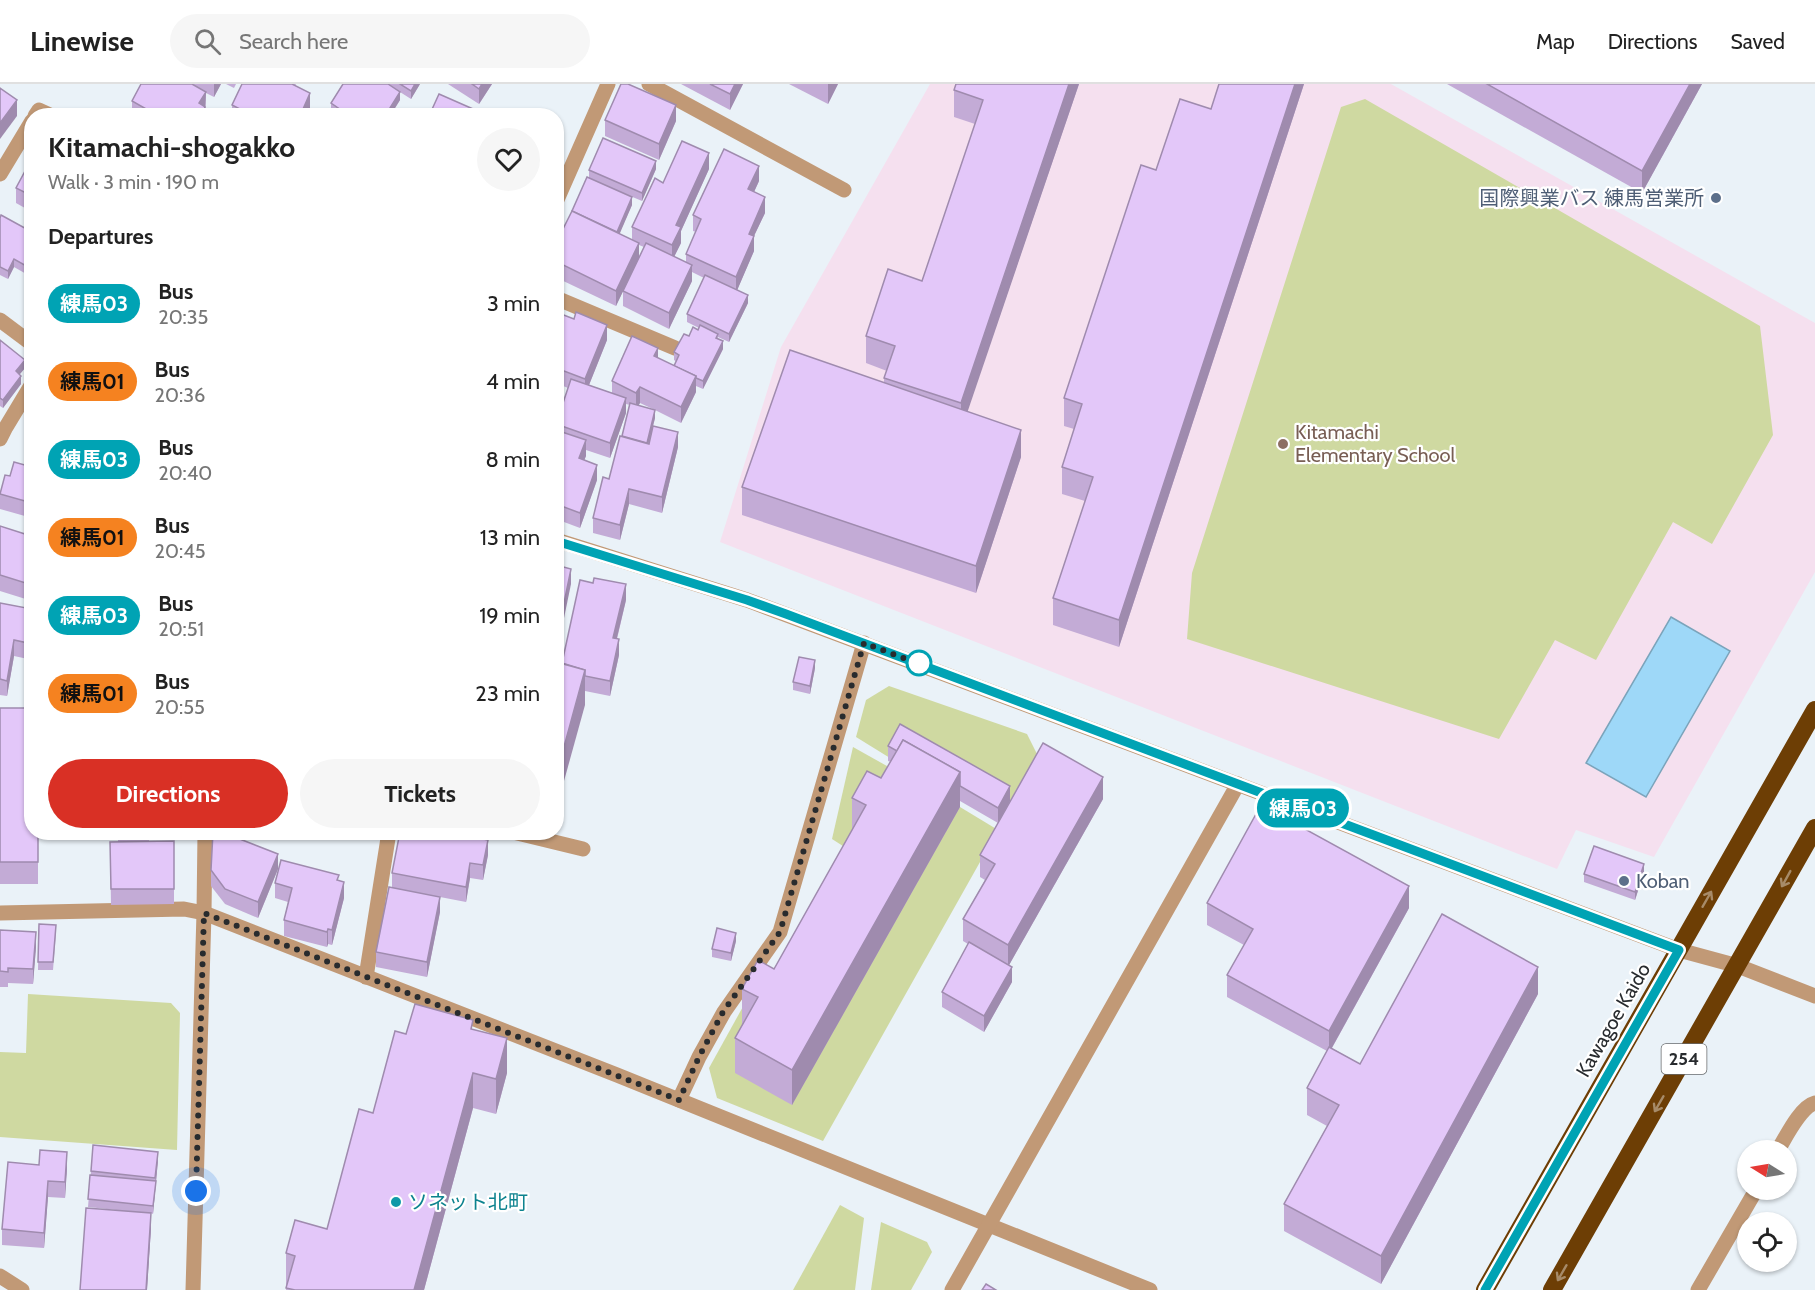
<!DOCTYPE html>
<meta charset="utf-8">
<style>
body{margin:0;font-family:Cabin,"Noto Sans JP",sans-serif;background:#f6f6f6;color:#222;height:100vh;display:flex;flex-direction:column;font-size:22px;white-space:nowrap}
*{box-sizing:border-box;margin:0}
p{font-size:20px;color:#767676}
.icon{flex:none;width:33px;height:33px;fill:none;stroke:currentColor;stroke-width:2;stroke-linecap:round;stroke-linejoin:round}
.map{position:relative;flex:1;overflow:hidden}
.panel{position:absolute;left:24px;top:24px;width:540px;height:732px;display:flex;flex-direction:column;background:#fff;border-radius:24px;box-shadow:0 2px 4px #0004}
.panel>*{flex:none}
.badge{padding:0 12px;border-radius:20px;font-size:21px;line-height:39px}
.needle{width:39px;rotate:281deg}
.controls{position:absolute;left:1737px;top:1056px;display:grid;gap:12px}
.controls a{display:grid;place-items:center;width:60px;height:60px;border-radius:50%;background:#fff;box-shadow:0 2px 4px #0004;font-size:30px}
.you{position:absolute;width:30px;height:30px;margin:-15px;border:4px solid #fff;border-radius:50%;background:#1a73e8;box-shadow:0 0 0 9px #1a73e833}
.map>.badge{position:absolute;translate:-50% -50%;box-shadow:0 0 0 3px #fff}
h2{padding:0 24px;font-size:22px;line-height:54px}
.round{display:grid;place-items:center;flex:none;width:63px;height:63px;border-radius:32px;background:#f6f6f6}
.headline{display:flex;align-items:center;justify-content:space-between;height:102px;padding:0 24px}
h1{font-size:28px;font-weight:800;line-height:45px}
.cta{display:flex;gap:12px;margin-top:auto;padding:12px 24px}
.cta a{flex:1;height:69px;border-radius:36px;background:#d93025;color:#fff;font-size:24px;font-weight:800;line-height:69px;text-align:center}
.cta a+a{background:#f6f6f6;color:#222}
ul{padding:0;list-style:none}
li{display:flex;align-items:center;gap:18px;height:78px;padding:0 24px}
li div{flex:1}
li b{display:block;font-size:22px}
li em{font-style:normal}
li .badge{min-width:66px;font-weight:700;text-align:center}
header{display:flex;align-items:center;gap:36px;box-sizing:border-box;height:84px;padding:0 30px;background:#fff;border-bottom:2px solid #e0e0e0}
header strong{font-size:28px}
nav{display:flex;gap:33px;margin-inline-start:auto;font-size:21px}
.search{width:420px;height:54px;background:#f6f6f6;display:flex;align-items:center;gap:15px;box-sizing:border-box;padding:0 21px;border-radius:33px;color:#767676;font-size:22px}
.map>svg:first-child{display:block}
.education{fill:#f5e0ef}
.green{fill:#cfd9a1}
.water{fill:#9ed8f8;stroke:#7ba4bb;stroke-width:1.5}
.lines{fill:none;stroke-linecap:round;stroke-linejoin:round}
.minor{stroke:#c19976;stroke-width:15}
.highway{stroke:#6d3e05;stroke-width:18}
.wall{fill:#c3abd6;fill-rule:evenodd}
.shaded-wall{fill:#9f8bae}
.building{fill:#e3c7f9;stroke:#9f8bae;stroke-width:1.5}
.oneway{stroke:#a78b69}
.line-casing{stroke:#fff;stroke-width:14}
.line{stroke:#00a3b4;stroke-width:9}
.walk{stroke:#282b2e;stroke-width:6;stroke-dasharray:0 10.8}
.service-dot{fill:#5c6f8a;stroke:#fff;stroke-width:2}
.education-dot{fill:#8d6e63;stroke:#fff;stroke-width:2}
.stop-dot{fill:#fff;stroke:#00a3b4;stroke-width:3}
.culture-dot{fill:#0f9aa8;stroke:#fff;stroke-width:2}
.labels{text-anchor:middle;stroke-width:4.5;stroke-linejoin:round;paint-order:stroke}
.shield{fill:#fff;stroke:#686b6d;stroke-width:1.5}
.shield-label{font-size:18px;font-weight:bold;fill:#282b2e}
.service-label{font-size:20px;fill:#4e5e75;stroke:#fff;text-anchor:end}
.education-label{font-size:20px;fill:#785e54;stroke:#fff;text-anchor:start}
.street-label{font-size:20px;fill:#282b2e;stroke:#fff}
.culture-label{font-size:20px;fill:#0d838f;stroke:#fff;text-anchor:start}
</style>
<header>
<strong>Linewise</strong>
<div class="search"><svg class="icon" aria-label="search" viewBox="0 0 24 24"><circle cx="10" cy="10" r="6"/><path d="M15 15l6 6"/></svg>Search here</div>
<nav><a>Map</a><a>Directions</a><a>Saved</a></nav>
</header>
<div class="map">
<svg width="1815" height="1206" viewBox="0 0 1815 1206">
<rect width="100%" height="100%" fill="#eaf2f8"/>
<!-- education -->
<polygon class="education" points="930,0 1391,0 1815,239 1815,488 1654,773 1576,746 1557,785 720,458 781,263"/>
<!-- green -->
<g class="green">
<polygon points="1365,15 1760,242 1773,351 1712,460 1673,438 1596,576 1555,556 1499,655 1187,555 1192,489 1341,23"/>
<polygon points="889,602 1027,650 1037,670 1010,717 890,674 856,653 866,616"/>
<polygon points="853,663 903,691 857,771 832,755"/>
<polygon points="960,723 998,746 823,1057 717,1014 709,984 745,919"/>
<polygon points="28,910 171,919 180,929 177,1066 0,1053 0,968 26,969"/>
<polygon points="840,1121 864,1134 855,1206 793,1206"/>
<polygon points="881,1138 927,1158 932,1168 911,1206 871,1206"/>
</g>
<!-- water -->
<polygon class="water" points="1671,533 1730,567 1646,713 1586,679"/>
<g class="lines">
<!-- minor -->
<g class="minor">
<polyline points="649,0 844,106"/>
<polyline points="35,32 39,26 52,32"/>
<polyline points="0,90 32,37"/>
<polyline points="556,118 608,0"/>
<polyline points="556,214 675,264"/>
<polyline points="0,236 32,260"/>
<polyline points="0,355 6,343 32,300"/>
<polyline points="556,456 747,516 1679,866 1738,882 1815,912"/>
<polyline points="513,748 583,765"/>
<polyline points="0,829 184,825 204,829 617,991 1150,1206"/>
<polyline points="366,893 389,748"/>
<polyline points="679,1016 699,973 724,928 780,848 864,559"/>
<path d="M1778 1066C1786 1053 1800 1023 1815 1019"/>
<polyline points="0,1192 22,1206"/>
<polyline points="193,1206 204,829 205,748"/>
<polyline points="952,1206 1238,700"/>
<polyline points="1698,1206 1756,1106"/>
</g>
<!-- highway -->
<g class="highway">
<polyline points="1485,1206 1815,626"/>
<polyline points="1552,1206 1815,744"/>
</g>
</g>
<!-- wall -->
<g class="wall">
<polygon points="141,0 221,0 214,13 206,9 205,32 132,32 132,17"/>
<polygon points="226,0 236,0 234,4"/>
<polygon points="242,0 296,0 295,2 310,24 307,32 232,32 232,21"/>
<polygon points="343,0 420,0 411,15 400,8 400,16 390,32 337,32 331,27 331,19"/>
<polygon points="448,0 492,0 479,20"/>
<polygon points="681,0 743,0 730,26"/>
<polygon points="789,0 838,0 828,20"/>
<polygon points="956,0 1079,0 967,327 1021,373 976,509 742,431 742,403 884,299 884,294 887,287 866,279 866,252 922,197 975,40 954,33 954,6"/>
<polygon points="1219,0 1304,0 1119,563 1053,541 1053,514 1085,417 1062,410 1062,383 1074,345 1064,342 1064,314 1156,86 1211,25"/>
<polygon points="1447,0 1702,0 1642,109"/>
<polygon points="605,36 676,37 659,76 605,52"/>
<polygon points="32,74 32,128 16,119 16,104"/>
<path d="M656 85 642 117 609 103 632 121 619 150 632 156V143L663 99 709 85 681 147V159L674 173 686 178V170L696 148 693 147V131L759 97 754 108 765 129 754 152V167L737 206 748 219 729 258 718 253V255L723 265 703 305 696 302V308L681 339 655 326V334L653 342 678 363 662 429 629 420 620 456 593 449V434L609 395 622 352 630 321 626 320V329L610 374 586 366V372L584 376 597 396 580 444 556 435V337L568 304 556 299V241L607 256 589 301 612 309V297L658 274 674 282 677 278 674 276V268L689 252 698 246 699 244 687 238V230L704 194 692 188V197L669 245 623 222V207L616 222 557 194 556 159 589 94V86ZM639 161 644 163 639 174ZM640 319 655 326 638 322Z"/>
<polygon points="0,134 32,148 28,191 14,183 8,195 0,191"/>
<polygon points="0,256 25,284 19,290 21,300 3,324 0,322"/>
<polygon points="32,383 32,434 0,425 0,409 10,392"/>
<polygon points="0,442 25,450 32,442 32,517 0,507"/>
<polygon points="626,516 617,555 619,571 610,612 585,607 585,621 562,579"/>
<polygon points="0,519 32,525 28,575 14,572 7,612 0,611"/>
<polygon points="815,584 810,610 793,606 793,598"/>
<polygon points="0,624 30,658 38,778 38,800 0,800"/>
<polygon points="888,662 1010,717 1103,715 1009,881 1012,898 984,948 942,923 942,908 968,860 963,857 963,835 985,796 980,793 980,771 998,739 960,717 960,723 792,1021 735,989 735,954 743,940 742,940 742,905 774,885 852,746 852,714 881,694 891,678 888,677"/>
<polygon points="103,748 149,748 149,758 174,757 174,820 111,821 110,758 118,758 118,753 103,754"/>
<polygon points="223,748 286,748 285,756"/>
<polygon points="310,748 323,748 322,750"/>
<polygon points="488,771 483,796 470,794 466,818 440,813 440,828 427,893 376,883 376,868 392,804 392,789"/>
<polygon points="278,785 258,834 225,820 211,802 211,786"/>
<polygon points="1644,788 1635,816 1584,798 1584,790"/>
<polygon points="339,797 344,814 332,861 328,860 327,863 284,852 284,836 288,818 275,814 275,799"/>
<polygon points="1207,819 1409,824 1332,964 1360,980 1538,910 1381,1200 1284,1147 1284,1120 1327,1042 1307,1031 1307,1004 1327,967 1227,913 1227,891 1244,861 1207,841"/>
<polygon points="39,840 56,849 53,886 38,886"/>
<polygon points="0,846 36,863 33,900 8,899 8,903 0,903"/>
<polygon points="736,857 731,877 712,873 712,865"/>
<polygon points="473,945 507,989 496,1030 473,1024 424,1206 286,1206 286,1169 327,1145 406,950"/>
<polygon points="158,1076 153,1130 151,1129 151,1144 147,1206 80,1206 116,1126 88,1123 91,1087"/>
<polygon points="8,1078 67,1084 65,1114 48,1113 44,1164 2,1161 2,1145"/>
</g>
<!-- shaded-wall -->
<g class="shaded-wall">
<polygon points="214,0 221,0 214,13"/>
<polygon points="415,0 420,0 411,15 411,7"/>
<polygon points="482,0 492,0 479,20 479,5"/>
<polygon points="735,0 743,0 730,26 730,10"/>
<polygon points="828,0 838,0 828,20"/>
<polygon points="1069,0 1079,0 961,347 961,319"/>
<polygon points="1295,0 1304,0 1119,563 1119,536"/>
<polygon points="1690,0 1702,0 1642,109 1642,87"/>
<polygon points="206,8 205,32 199,32 199,19"/>
<polygon points="400,8 400,16 390,32 385,32"/>
<polygon points="310,9 310,24 307,32 300,32"/>
<polygon points="17,16 17,32 0,55 0,39"/>
<polygon points="676,21 676,37 659,76 659,60"/>
<polygon points="709,69 709,85 681,147 681,159 672,177 672,161 676,141"/>
<polygon points="656,77 656,85 642,117 642,109"/>
<polygon points="759,82 759,97 748,121 748,105"/>
<polygon points="632,113 632,121 617,156 617,148"/>
<polygon points="765,113 765,129 754,152 754,167 736,209 736,193 749,150"/>
<polygon points="639,159 639,174 616,222 616,207"/>
<polygon points="14,175 14,183 8,195 8,187"/>
<polygon points="32,176 32,184 28,191 28,183"/>
<polygon points="692,181 692,197 669,245 669,229"/>
<polygon points="748,211 748,219 729,258 729,250"/>
<polygon points="607,241 607,256 585,311 585,295"/>
<polygon points="723,257 723,265 703,305 703,297"/>
<polygon points="658,264 658,280 654,272"/>
<polygon points="25,276 25,284 16,295 16,287"/>
<polygon points="21,292 21,300 3,324 3,316"/>
<polygon points="696,292 696,308 681,339 681,323"/>
<polygon points="640,303 640,319 636,325 636,309"/>
<polygon points="626,314 626,329 610,374 610,359"/>
<polygon points="655,326 655,334 646,369 646,361"/>
<polygon points="1021,346 1021,373 976,509 976,482"/>
<polygon points="678,348 678,363 662,429 662,413"/>
<polygon points="586,356 586,372 579,389 579,374"/>
<polygon points="597,381 597,396 580,444 580,429"/>
<polygon points="629,405 629,420 620,456 620,441"/>
<polygon points="571,485 571,500 556,573 556,558"/>
<polygon points="626,500 626,516 613,570 613,554"/>
<polygon points="32,539 32,554 28,575 28,559"/>
<polygon points="619,555 619,571 610,612 610,597"/>
<polygon points="14,556 14,572 7,612 7,597"/>
<polygon points="815,576 815,584 810,610 810,602"/>
<polygon points="585,586 585,621 556,726 556,692"/>
<polygon points="960,688 960,723 792,1021 792,986"/>
<polygon points="1103,693 1103,715 1008,883 1008,861"/>
<polygon points="1010,702 1010,717 998,739 998,724"/>
<polygon points="488,756 488,771 483,796 483,781"/>
<polygon points="278,770 278,785 258,834 258,818"/>
<polygon points="470,779 470,794 466,818 466,803"/>
<polygon points="1644,780 1644,788 1635,816 1635,808"/>
<polygon points="344,798 344,814 332,861 332,846"/>
<polygon points="1409,802 1409,824 1329,969 1329,947"/>
<polygon points="440,813 440,828 427,893 427,878"/>
<polygon points="328,845 328,860 327,863 327,848"/>
<polygon points="36,848 36,863 33,900 33,885"/>
<polygon points="736,849 736,857 731,877 731,869"/>
<polygon points="1012,883 1012,898 984,948 984,932"/>
<polygon points="1538,883 1538,910 1381,1200 1381,1172"/>
<polygon points="507,954 507,989 496,1030 496,995"/>
<polygon points="473,989 473,1024 424,1206 414,1206"/>
<polygon points="67,1068 67,1084 65,1114 65,1098"/>
<polygon points="158,1068 158,1076 153,1130 153,1122"/>
<polygon points="48,1097 48,1113 44,1164 44,1149"/>
<polygon points="151,1129 151,1144 147,1206 146,1206"/>
</g>
<!-- building -->
<g class="building">
<polygon points="141,0 192,0 206,8 199,19 205,23 201,32 144,32 148,26 132,17"/>
<polygon points="242,0 292,0 310,9 300,32 239,32 242,26 232,21"/>
<polygon points="343,0 388,0 400,8 385,32 350,32 331,19"/>
<polygon points="400,0 415,0 411,7"/>
<polygon points="472,0 482,0 479,5"/>
<polygon points="621,0 628,0 676,21 659,60 605,36"/>
<polygon points="710,0 735,0 730,10"/>
<polygon points="956,0 1069,0 961,319 884,294 895,262 866,252 888,185 922,197 983,16 954,6"/>
<polygon points="1219,0 1295,0 1119,536 1053,514 1093,393 1062,383 1082,320 1064,314 1141,81 1156,86 1180,15 1211,25"/>
<polygon points="1487,0 1690,0 1642,87"/>
<polygon points="0,4 17,16 0,39"/>
<polygon points="439,10 489,32 429,32"/>
<polygon points="603,54 656,77 642,109 589,86"/>
<polygon points="682,57 709,69 676,141 681,143 672,161 632,143 655,94 663,99"/>
<polygon points="724,65 759,82 748,105 765,113 749,150 754,152 736,193 686,170 701,135 693,131"/>
<polygon points="32,74 32,112 16,104"/>
<polygon points="587,93 632,113 617,148 572,127"/>
<polygon points="572,127 639,159 616,207 557,178 561,168 556,165 556,159"/>
<polygon points="1,131 32,148 32,176 28,183 14,175 8,187 0,183 0,134"/>
<polygon points="646,159 692,181 669,229 623,207"/>
<polygon points="705,191 748,211 729,250 687,230"/>
<polygon points="576,228 607,241 585,295 556,284 556,241 561,230 574,235"/>
<polygon points="700,241 718,250 716,254 723,257 703,297 696,294 696,292 674,282 679,271 674,268 684,250 689,252 693,243 698,246"/>
<polygon points="632,252 658,264 654,272 696,292 681,323 640,303 636,309 612,297"/>
<polygon points="0,256 25,276 16,287 21,292 3,316 0,314"/>
<polygon points="790,266 1021,346 976,482 742,403"/>
<polygon points="571,295 626,314 610,359 556,340"/>
<polygon points="630,319 655,326 647,359 622,352"/>
<polygon points="653,342 678,348 662,413 629,405 620,441 593,434 603,393 609,395 620,352 649,360"/>
<polygon points="556,346 586,356 579,374 597,381 580,429 556,420"/>
<polygon points="14,378 32,383 32,419 0,410 5,391 10,392"/>
<polygon points="29,441 32,442 32,501 0,491 0,442 25,450"/>
<polygon points="556,481 571,485 556,558"/>
<polygon points="594,494 626,500 613,554 619,555 610,597 585,592 585,586 562,579 580,496 593,499"/>
<polygon points="0,519 32,525 32,539 28,559 14,556 7,597 0,595"/>
<polygon points="799,573 815,576 810,602 793,598"/>
<polygon points="556,578 585,586 556,692"/>
<polygon points="0,624 25,624 25,653 30,652 30,658 32,658 32,748 38,748 38,778 0,778"/>
<polygon points="900,640 1010,702 998,724 960,702 960,688 903,656 897,667 888,662"/>
<polygon points="903,656 960,688 792,986 735,954 758,913 742,905 758,876 774,885 866,721 852,714 867,687 881,694"/>
<polygon points="1043,659 1103,693 1008,861 963,835 995,780 980,771"/>
<polygon points="1261,721 1409,802 1329,947 1227,891 1253,845 1207,819"/>
<polygon points="118,748 149,748 149,753 118,754"/>
<polygon points="213,748 222,748 278,770 258,818 225,805 211,786"/>
<polygon points="400,748 449,748 488,756 483,781 470,779 466,803 392,789"/>
<polygon points="174,757 174,805 111,805 110,758"/>
<polygon points="1594,762 1644,780 1635,808 1584,790"/>
<polygon points="281,776 339,791 337,796 344,798 332,846 328,845 327,848 284,836 292,804 275,799"/>
<polygon points="389,803 440,813 427,878 376,868"/>
<polygon points="1442,830 1538,883 1381,1172 1284,1120 1339,1021 1307,1004 1329,963 1360,980"/>
<polygon points="39,840 56,841 53,878 38,878"/>
<polygon points="717,844 736,849 731,869 712,865"/>
<polygon points="0,846 36,848 33,885 8,884 8,888 0,887"/>
<polygon points="969,858 1012,883 984,932 942,908"/>
<polygon points="415,920 473,936 471,945 507,954 496,995 473,989 414,1206 295,1206 286,1204 295,1172 286,1169 295,1136 327,1145 359,1025 373,1029 395,947 406,950"/>
<polygon points="93,1061 158,1068 155,1094 91,1087"/>
<polygon points="40,1066 67,1068 65,1098 48,1097 44,1149 2,1145 8,1078 39,1081"/>
<polygon points="90,1091 156,1097 153,1122 88,1115"/>
<polygon points="86,1124 151,1129 146,1206 80,1206"/>
<polygon points="986,1200 996,1206 982,1206"/>
</g>
<!-- one-way arrows -->
<defs><path id="oneway-shaft" d="M-6 0H5M1.5-3L5.5 0L1.5 3" fill="none" stroke-width="1.6" stroke-linecap="round" stroke-linejoin="round" transform="scale(1.5)"/></defs>
<g class="oneway">
<use href="#oneway-shaft" transform="translate(1786 795) rotate(119)"/>
<use href="#oneway-shaft" transform="translate(1707 815) rotate(-60)"/>
<use href="#oneway-shaft" transform="translate(1659 1020) rotate(120)"/>
<use href="#oneway-shaft" transform="translate(1562 1189) rotate(120)"/>
</g>
<g class="lines">
<!-- line casing -->
<g class="line-casing">
<polyline id="line" points="556,457 747,516 786,530 1679,866 1485,1206"/>
</g>
<!-- line -->
<use href="#line" class="line"/>
<!-- walk -->
<polyline class="walk" points="196,1107 204,829 679,1016 699,973 723,928 780,848 864,559 927,583 919,579"/>
</g>
<!-- markers -->
<g class="service-dot">
<circle cx="1716" cy="114" r="6"/>
<circle cx="1624" cy="797" r="6"/>
</g>
<circle class="education-dot" cx="1283" cy="360" r="6"/>
<circle class="stop-dot" cx="919" cy="579" r="12"/>
<circle class="culture-dot" cx="396" cy="1118" r="6"/>
<g class="labels">
<!-- shield labels -->
<rect class="shield" x="1661.5" y="960" width="45" height="30" rx="4.5"/>
<g class="shield-label">
<text x="1684" y="981">254</text>
</g>
<!-- service labels -->
<g class="service-label">
<text x="1704" y="121">国際興業バス 練馬営業所</text>
<text x="1636" y="804" text-anchor="start">Koban</text>
</g>
<!-- education labels -->
<g class="education-label">
<text x="1295" y="355">Kitamachi<tspan x="1295" dy="23">Elementary School</tspan></text>
</g>
<!-- street labels -->
<g class="street-label">
<text transform="translate(1613 936) rotate(-60)" y="7">Kawagoe Kaido</text>
</g>
<!-- culture labels -->
<g class="culture-label">
<text x="408" y="1125">ソネット北町</text>
</g>
</g>
</svg>
<div class="controls">
<a><svg class="needle" viewBox="-14 -14 28 28"><path d="M0-13l5 13h-10z" fill="#e53935"/><path d="M0 13l5-13h-10z" fill="#767676"/></svg></a>
<a><svg class="icon" aria-label="locate" viewBox="0 0 24 24"><circle cx="12" cy="12" r="6"/><path d="M12 2v4M12 18v4M2 12h4M18 12h4"/></svg></a>
</div>
<div class="you" style="left:196px;top:1107px"></div>
<b class="badge" style="left:1303px;top:724px;background:#00a3b4;color:#fff">練馬03</b>
<section class="panel">
<div class="headline"><div><h1>Kitamachi-shogakko</h1><p>Walk · 3 min · 190 m</p></div><a class="round"><svg class="icon" aria-label="heart" viewBox="0 0 24 24"><path d="M12 20l-8-8c-3-5 5-10 8-4 3-6 11-1 8 4z"/></svg></a></div>
<h2>Departures</h2>
<ul>
<li><span class="badge" style="background:#00a3b4;color:#fff">練馬03</span><div><b>Bus</b><p>20:35</p></div><em>3 min</em></li>
<li><span class="badge" style="background:#f58220;color:#111">練馬01</span><div><b>Bus</b><p>20:36</p></div><em>4 min</em></li>
<li><span class="badge" style="background:#00a3b4;color:#fff">練馬03</span><div><b>Bus</b><p>20:40</p></div><em>8 min</em></li>
<li><span class="badge" style="background:#f58220;color:#111">練馬01</span><div><b>Bus</b><p>20:45</p></div><em>13 min</em></li>
<li><span class="badge" style="background:#00a3b4;color:#fff">練馬03</span><div><b>Bus</b><p>20:51</p></div><em>19 min</em></li>
<li><span class="badge" style="background:#f58220;color:#111">練馬01</span><div><b>Bus</b><p>20:55</p></div><em>23 min</em></li>
</ul>
<div class="cta"><a>Directions</a><a>Tickets</a></div>
</section>
</div>
